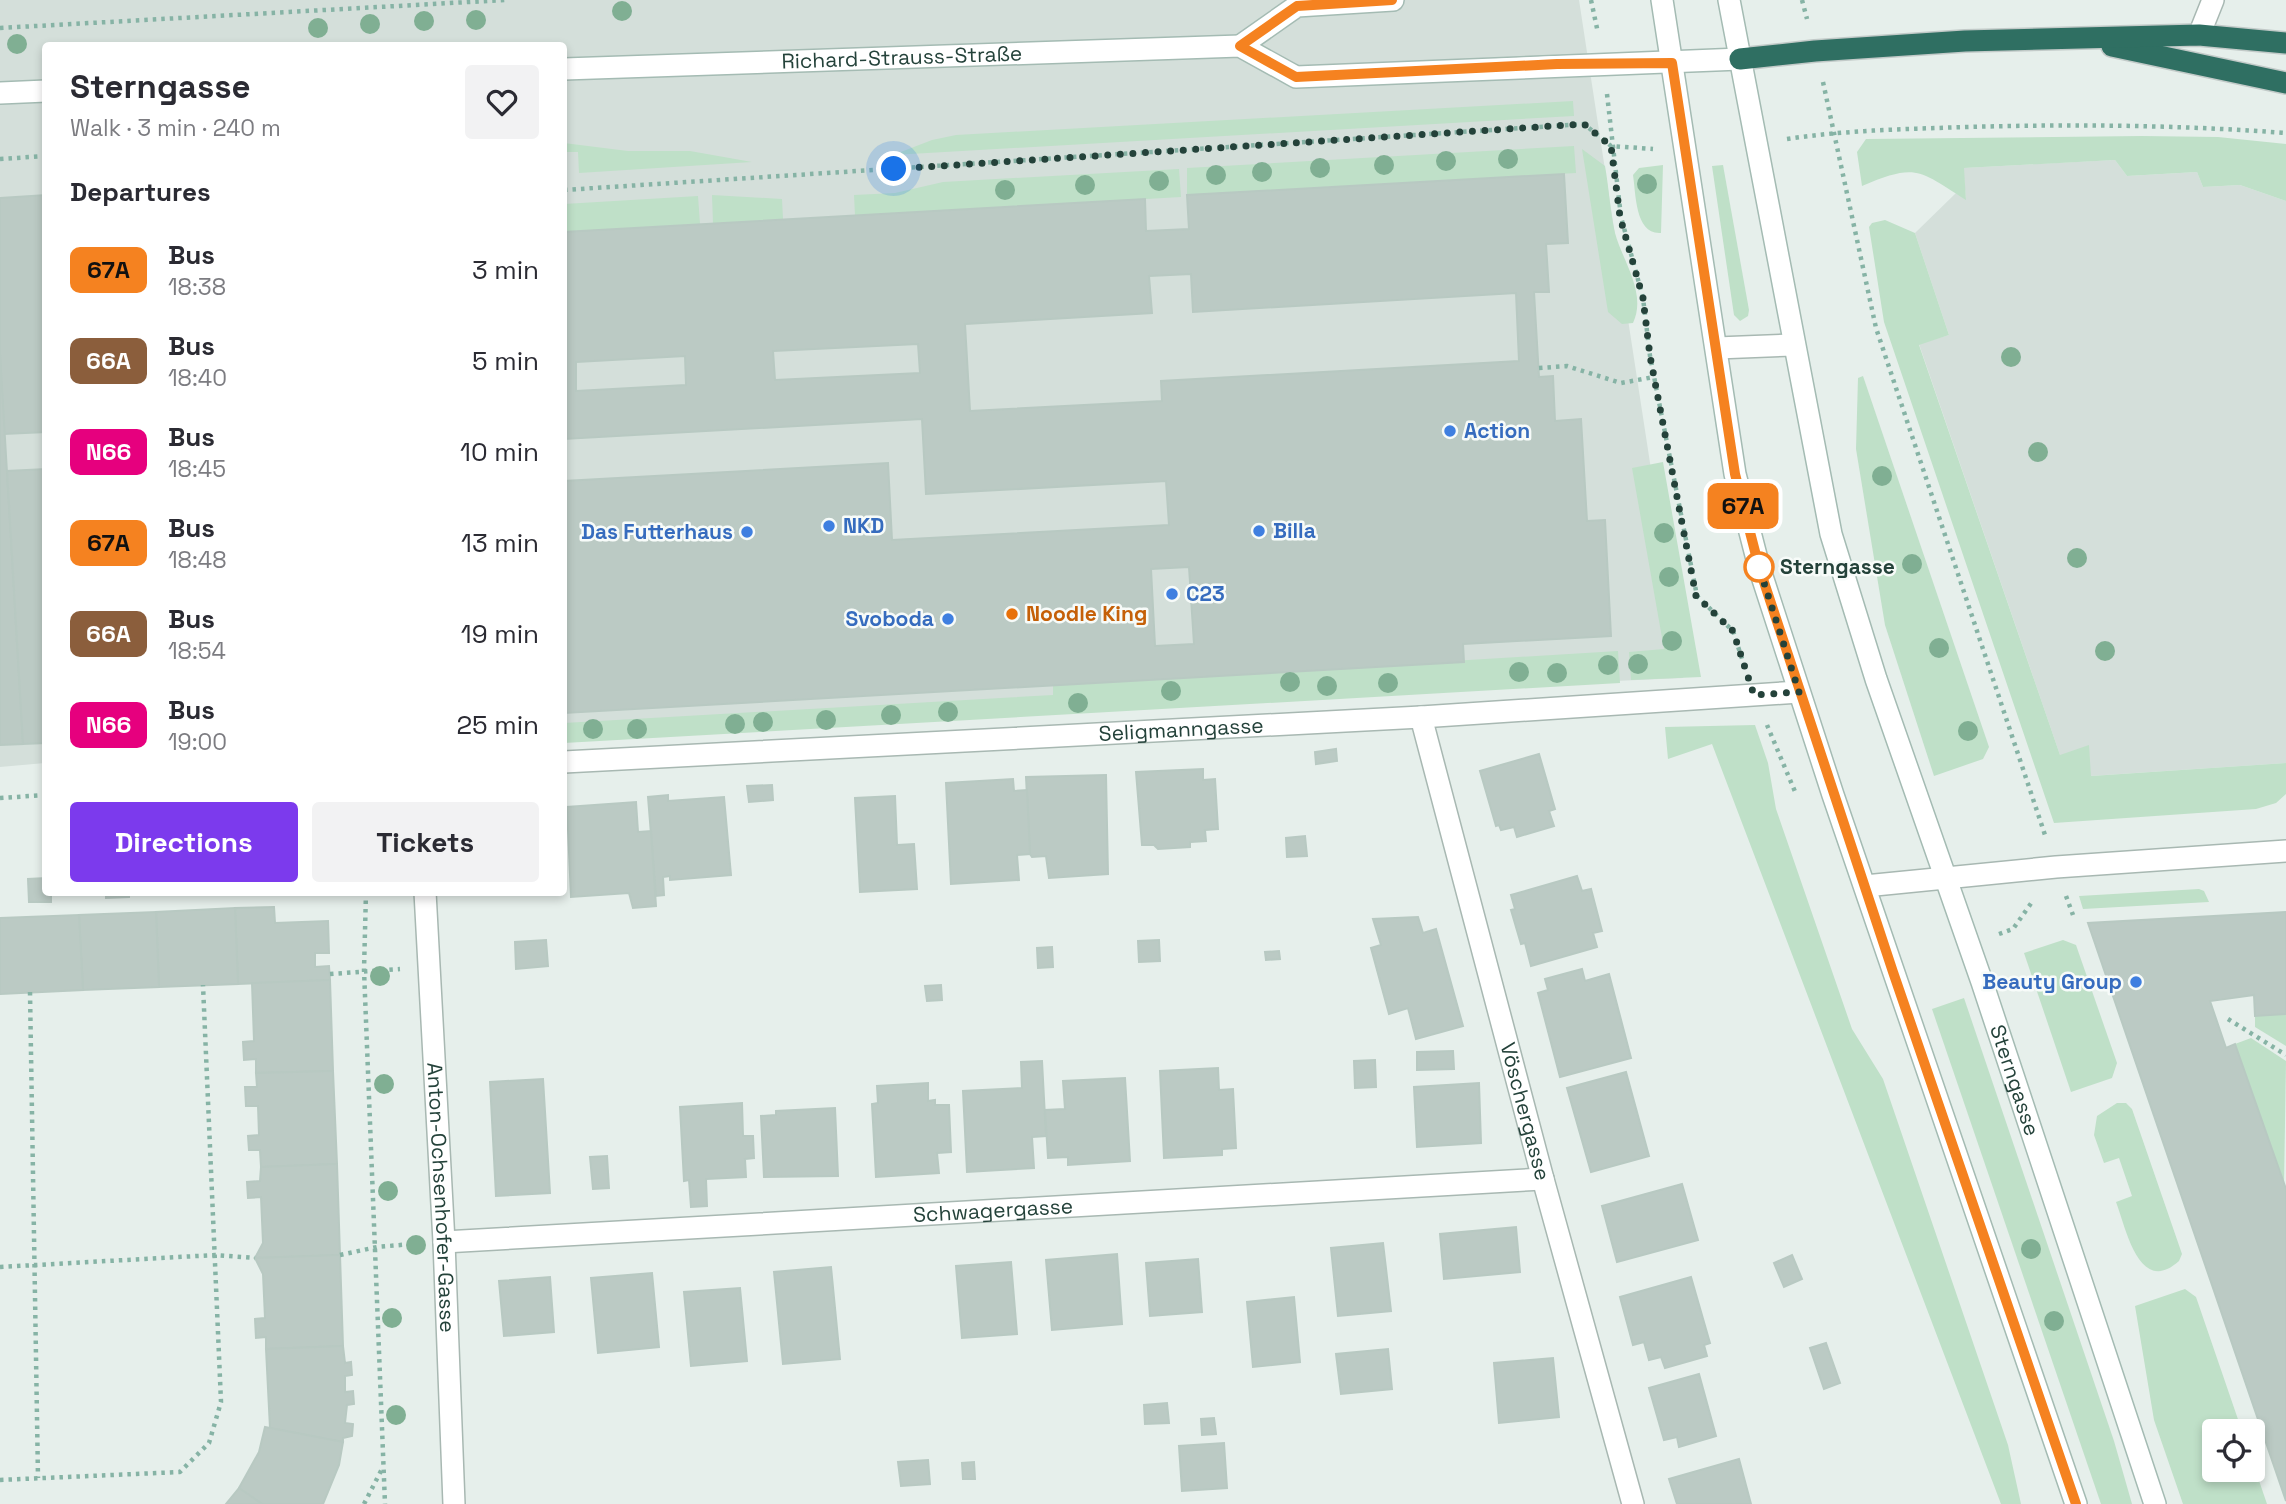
<!DOCTYPE html>
<meta charset="utf-8">
<style>
body{margin:0;font-family:"Space Grotesk",sans-serif;background:#f2f2f3;color:#2b2b33;height:100vh;display:flex;flex-direction:column;font-size:26px;white-space:nowrap}
*{box-sizing:border-box;margin:0}
p{font-size:23px;color:#7c7c81}
.icon{flex:none;width:38px;height:38px;fill:none;stroke:currentColor;stroke-width:2;stroke-linecap:round;stroke-linejoin:round}
.map{position:relative;flex:1;overflow:hidden}
.panel{position:absolute;left:42px;top:42px;width:525px;height:854px;display:flex;flex-direction:column;background:#fff;border-radius:7px;box-shadow:0 4px 10px #0003}
.panel>*{flex:none}
.badge{padding:0 14px;border-radius:10px;font-size:24px;line-height:46px}
.buttons{position:absolute;left:2202px;top:1419px;display:grid;gap:14px}
.buttons a{display:grid;place-items:center;width:63px;height:63px;border-radius:7px;background:#fff;box-shadow:0 4px 10px #0003;font-size:35px}
.you{position:absolute;width:35px;height:35px;margin:-18px;border:5px solid #fff;border-radius:50%;background:#1a73e8;box-shadow:0 0 0 10px #1a73e833}
.map>.badge{position:absolute;translate:-50% -50%;box-shadow:0 0 0 4px #fff}
h2{padding:0 28px;font-size:26px;line-height:63px}
.round{display:grid;place-items:center;flex:none;width:74px;height:74px;border-radius:7px;background:#f2f2f3}
.head{display:flex;align-items:center;justify-content:space-between;height:119px;padding:0 28px}
h1{font-size:33px;font-weight:800;line-height:52px}
.cta{display:flex;gap:14px;margin-top:auto;padding:14px 28px}
.cta a{flex:1;height:80px;border-radius:7px;background:#7c3aed;color:#fff;font-size:28px;font-weight:800;line-height:80px;text-align:center}
.cta a+a{background:#f2f2f3;color:#2b2b33}
ul{padding:0;list-style:none}
li{display:flex;align-items:center;gap:21px;height:91px;padding:0 28px}
li div{flex:1}
li b{display:block;font-size:26px}
li em{font-style:normal}
li .badge{min-width:77px;font-weight:700;text-align:center}
.map>svg:first-child{display:block}
.built{fill:#d4dfda}
.green{fill:#bfe0c8}
.building{fill:#bbcac4;stroke:#b8c9c2;stroke-width:2;fill-rule:evenodd}
.lines{fill:none;stroke-linecap:round;stroke-linejoin:round}
.lane-casing{stroke:#a8b8b2;stroke-width:24}
.street-casing{stroke:#a8b8b2;stroke-width:24}
.secondary-casing{stroke:#a4bbb3;stroke-width:24}
.highway-casing{stroke:#c2cac8;stroke-width:24}
.path{stroke:#86b3a5;stroke-width:4.5;stroke-dasharray:3.5 5;stroke-linecap:butt}
.lane{stroke:#fff;stroke-width:21}
.street{stroke:#fff;stroke-width:21}
.secondary{stroke:#fff;stroke-width:21}
.highway{stroke:#2f6f62;stroke-width:21}
.tree{fill:#80af93}
.line-casing{stroke:#fff;stroke-width:16}
.line{stroke:#f58220;stroke-width:10}
.walk{stroke:#24423a;stroke-width:7;stroke-dasharray:0 12.6}
.shop-dot{fill:#3f7fe0;stroke:#f7fbf9;stroke-width:2.5}
.stop-dot{fill:#fff;stroke:#f58220;stroke-width:3.5}
.food-dot{fill:#e8710a;stroke:#f7fbf9;stroke-width:2.5}
.labels{text-anchor:middle;stroke-width:5;stroke-linejoin:round;paint-order:stroke}
.street-label{font-size:21px;fill:#24423a;stroke:#f7fbf9}
.shop-label{font-size:21px;font-weight:bold;fill:#366cbe;stroke:#f7fbf9;text-anchor:start}
.stop-label{font-size:21px;font-weight:bold;fill:#24423a;stroke:#f7fbf9;text-anchor:start}
.food-label{font-size:21px;font-weight:bold;fill:#c56008;stroke:#f7fbf9;text-anchor:start}
</style>
<div class="map">
<svg width="2286" height="1504" viewBox="0 0 2286 1504">
<rect width="100%" height="100%" fill="#e6efeb"/>
<!-- built -->
<g class="built">
<polygon points="0,0 1579,0 1683,678 564,727 564,46 46,46 45,763 0,767"/>
<polygon points="2115,160 2127,176 2197,172 2203,187 2240,185 2286,201 2286,763 2090,776 2060,755 1919,344 1949,335 1915,233 1956,193 1966,199 1963,168"/>
</g>
<!-- green -->
<g class="green">
<polygon points="1573,101 1574,116 893,155 932,140 956,135"/>
<path d="M2142 136 2218 137 2286 144V201L2240 185 2203 187 2197 172 2127 176 2115 160 1964 168 1966 200C1918 170 1917 163 1862 186L1857 152 1866 139Z"/>
<polygon points="564,143 628,151 690,151 752,162 579,173 578,152 564,152"/>
<polygon points="1574,146 1576,173 1187,195 1187,168"/>
<path d="M1582 149 1605 166C1609 188 1610 211 1615 233 1623 262 1647 293 1633 323L1622 324 1608 312Z"/>
<path d="M1663 165 1661 233C1635 235 1636 194 1633 175L1639 168Z"/>
<polygon points="1723,165 1749,310 1748,316 1740,321 1734,315 1712,166"/>
<polygon points="1179,169 1181,197 855,216 854,195 895,193 943,182"/>
<polygon points="712,195 782,199 783,219 713,224"/>
<polygon points="698,196 700,224 564,232 564,204"/>
<polygon points="1885,220 1915,233 1949,335 1919,345 2060,755 2089,745 2091,776 2286,763 2286,794 2276,803 2256,809 2054,823 1884,322 1869,227 1872,223"/>
<polygon points="1863,376 1989,747 1983,759 1934,776 1885,625 1856,449 1858,378"/>
<polygon points="1663,462 1701,677 1631,680 1629,652 1664,649 1632,468"/>
<polygon points="1618,651 1620,683 564,743 564,723 1053,695 1053,685"/>
<polygon points="1755,725 1768,763 1776,809 1852,1029 1883,1079 2008,1445 2021,1504 2001,1504 1712,744 1668,759 1665,727"/>
<polygon points="2199,889 2204,891 2209,902 2083,909 2079,896"/>
<polygon points="2063,940 2076,945 2117,1063 2112,1078 2071,1092 2024,953"/>
<polygon points="1964,998 2114,1441 2132,1504 2101,1504 1932,1009"/>
<polygon points="2286,1014 2286,1046 2255,1027 2255,1016"/>
<polygon points="2251,1038 2286,1061 2284,1184 2235,1044"/>
<path d="M2117 1103H2126L2132 1109 2182 1254 2179 1261C2139 1297 2126 1228 2116 1202L2132 1196 2119 1158 2104 1163 2094 1135 2097 1116Z"/>
<polygon points="2185,1289 2196,1297 2242,1431 2214,1432 2214,1470 2252,1470 2252,1460 2267,1504 2183,1504 2154,1420 2135,1306"/>
</g>
<!-- building -->
<g class="building">
<path d="M1564 174 1568 243 1546 244 1549 292H1534L1539 377 1553 376 1555 421 1581 419 1587 521 1605 520 1611 636 1463 644 1464 662 564 713V481L888 463 892 540 1169 525 1166 481 926 494 922 419 564 439V232L1145 199 1146 231 1189 229 1187 195ZM1191 274 1193 312 1516 293 1519 361 1161 381 1162 401 970 411 965 324 1152 313 1149 276ZM918 344 920 373 775 380 773 351ZM685 356 686 385 576 391V362ZM1189 567 1194 644 1155 646 1151 569Z"/>
<polygon points="46,195 46,432 4,434 0,354 0,198"/>
<polygon points="0,354 23,744 0,745"/>
<polygon points="46,469 46,743 23,744 7,471"/>
<polygon points="1336,749 1337,761 1316,764 1315,752"/>
<polygon points="1539,754 1555,809 1549,811 1554,826 1517,837 1514,827 1501,830 1499,825 1496,826 1480,771"/>
<polygon points="1203,769 1203,780 1215,779 1218,829 1205,830 1206,841 1190,842 1190,847 1158,849 1154,845 1142,845 1136,772"/>
<polygon points="1106,775 1108,874 1049,878 1046,856 1032,857 1030,854 1026,777"/>
<polygon points="1013,779 1014,791 1027,790 1030,854 1017,855 1019,880 951,884 946,783"/>
<polygon points="772,785 773,800 749,802 747,786"/>
<polygon points="668,795 668,801 724,797 731,875 670,880 670,876 663,877 664,895 656,896 648,797"/>
<polygon points="895,796 897,845 914,844 917,889 860,892 855,798"/>
<polygon points="636,802 638,832 651,831 656,906 633,908 629,893 571,897 567,807"/>
<polygon points="1305,836 1307,856 1287,857 1286,838"/>
<polygon points="1577,876 1582,891 1591,889 1602,931 1593,933 1597,947 1531,966 1525,943 1521,944 1511,910 1515,909 1511,895"/>
<polygon points="46,878 46,892 51,892 51,902 29,902 28,879"/>
<polygon points="106,892 129,892 129,897 106,898"/>
<polygon points="274,907 275,923 328,921 329,953 315,953 315,967 329,966 330,980 238,984 235,908"/>
<polygon points="235,908 238,984 159,987 156,912"/>
<polygon points="156,912 159,987 83,990 79,915"/>
<polygon points="2286,912 2286,1014 2255,1016 2254,995 2210,1001 2226,1048 2235,1044 2286,1189 2286,1501 2088,923"/>
<polygon points="79,915 83,990 0,994 0,918"/>
<polygon points="1418,917 1423,933 1436,929 1463,1026 1416,1039 1408,1008 1389,1014 1371,948 1381,945 1373,919"/>
<polygon points="546,940 548,966 516,969 515,942"/>
<polygon points="1159,940 1160,961 1139,962 1138,941"/>
<polygon points="1052,947 1053,967 1038,968 1037,948"/>
<polygon points="1279,951 1280,959 1266,960 1265,952"/>
<polygon points="1582,969 1585,981 1609,974 1631,1058 1560,1077 1538,993 1548,990 1545,979"/>
<polygon points="330,980 333,1071 256,1073 256,1059 244,1060 243,1042 254,1041 252,983"/>
<polygon points="941,985 942,1000 927,1001 925,986"/>
<polygon points="1453,1051 1454,1069 1417,1070 1417,1052"/>
<polygon points="1375,1060 1376,1087 1355,1088 1354,1061"/>
<polygon points="1042,1061 1046,1136 1032,1137 1034,1168 967,1172 963,1091 1022,1088 1021,1062"/>
<polygon points="1218,1068 1219,1090 1233,1089 1236,1148 1222,1149 1222,1155 1164,1158 1160,1071"/>
<polygon points="333,1071 337,1164 261,1167 260,1150 249,1150 248,1136 259,1135 258,1106 246,1106 245,1087 257,1087 256,1073"/>
<polygon points="1626,1072 1649,1156 1591,1172 1567,1088"/>
<polygon points="1125,1078 1130,1161 1068,1165 1068,1157 1048,1158 1045,1110 1065,1109 1063,1081"/>
<polygon points="543,1079 550,1193 496,1196 490,1082"/>
<polygon points="928,1083 928,1101 935,1100 935,1105 949,1105 951,1152 937,1153 939,1173 876,1177 872,1104 878,1103 877,1086"/>
<polygon points="1479,1083 1481,1143 1417,1147 1414,1087"/>
<polygon points="742,1103 743,1136 753,1136 754,1158 745,1159 746,1177 706,1179 707,1206 691,1207 689,1180 684,1181 680,1107"/>
<polygon points="835,1108 838,1176 764,1177 761,1116 776,1115 776,1111"/>
<polygon points="607,1156 609,1188 593,1189 590,1157"/>
<polygon points="337,1164 340,1255 255,1258 263,1243 261,1197 248,1198 247,1182 260,1181 261,1167"/>
<polygon points="1682,1184 1698,1240 1617,1262 1602,1206"/>
<polygon points="1516,1227 1520,1272 1444,1279 1440,1234"/>
<polygon points="1383,1243 1391,1311 1338,1316 1331,1248"/>
<polygon points="1117,1254 1122,1324 1052,1330 1046,1260"/>
<polygon points="340,1255 343,1346 266,1349 266,1337 256,1338 255,1319 265,1318 263,1274 255,1258"/>
<polygon points="1792,1255 1802,1279 1784,1287 1774,1263"/>
<polygon points="1198,1259 1202,1312 1150,1316 1146,1263"/>
<polygon points="1011,1262 1017,1334 962,1338 956,1266"/>
<polygon points="831,1267 840,1359 783,1364 774,1272"/>
<polygon points="652,1273 659,1347 598,1353 591,1278"/>
<polygon points="550,1277 554,1332 504,1336 499,1281"/>
<polygon points="1691,1277 1710,1343 1704,1345 1707,1356 1665,1368 1661,1357 1649,1360 1644,1342 1633,1345 1620,1297"/>
<polygon points="740,1288 747,1361 691,1366 684,1292"/>
<polygon points="1294,1297 1300,1362 1253,1367 1247,1302"/>
<polygon points="1826,1343 1840,1383 1824,1389 1810,1348"/>
<polygon points="343,1346 345,1363 351,1362 352,1375 345,1376 345,1392 353,1391 354,1404 347,1405 345,1423 353,1424 352,1436 343,1438 343,1442 270,1428 266,1349"/>
<polygon points="1388,1349 1392,1389 1341,1394 1336,1354"/>
<polygon points="1553,1358 1559,1417 1499,1423 1494,1363"/>
<polygon points="1699,1374 1716,1436 1679,1447 1677,1437 1664,1440 1649,1388"/>
<polygon points="1167,1403 1169,1423 1145,1424 1144,1405"/>
<polygon points="1214,1418 1216,1434 1202,1435 1201,1419"/>
<polygon points="265,1427 343,1442 339,1465 323,1504 262,1504 239,1488 259,1452"/>
<polygon points="1224,1443 1227,1488 1182,1491 1179,1446"/>
<polygon points="1739,1459 1751,1504 1677,1504 1669,1479"/>
<polygon points="928,1460 930,1484 901,1486 898,1462"/>
<polygon points="974,1462 975,1479 963,1479 962,1463"/>
<polygon points="239,1488 262,1504 226,1504"/>
</g>
<g class="lines">
<!-- lane casing -->
<g class="lane-casing">
<g id="lane">
<polyline points="2199,35 2213,0"/>
<polyline points="1717,348 1793,345"/>
<polyline points="1865,886 2056,867 2286,851"/>
</g>
</g>
<!-- street casing -->
<g class="street-casing">
<g id="street">
<path id="s1" d="M1421 717 1543 1179 1633 1504"/>
<path id="s2" d="M564 762 1421 717 1799 692"/>
<path id="s3" d="M425 892 444 1242 454 1504"/>
<path id="s4" d="M444 1242 1543 1179"/>
</g>
</g>
<!-- secondary casing -->
<g class="secondary-casing">
<g id="secondary">
<polyline points="1662,0 1735,474 1759,567 1833,795 2076,1504"/>
<path id="s5" d="M1729 0 1831 534 1876 679 1982 982 2155 1504"/>
<polyline points="1240,46 1297,6 1393,0"/>
<path id="s6" d="M564 69 1240 46 1296 77 1740 59"/>
<polyline points="0,93 46,91"/>
</g>
</g>
<!-- highway casing -->
<g class="highway-casing">
<g id="highway">
<polyline points="2112,46 2286,83"/>
<polyline points="1740,59 1815,51 1965,41 2199,35 2286,43"/>
</g>
</g>
<!-- path -->
<g class="path">
<polyline points="1591,0 1598,33"/>
<polyline points="1802,0 1807,19"/>
<polyline points="0,28 505,0"/>
<polyline points="1823,82 1876,328 2046,838"/>
<polyline points="1607,94 1621,217 1643,298 1650,356 1697,596 1733,631 1744,665"/>
<path d="M1787 139C1847 130 1907 129 1967 127 2074 124 2180 125 2286 133"/>
<polyline points="0,159 46,156"/>
<polyline points="564,190 1584,124 1611,146 1653,149"/>
<polyline points="1539,368 1567,366 1621,383 1654,377"/>
<polyline points="1767,725 1796,794"/>
<polyline points="0,798 46,795"/>
<polyline points="366,892 364,970 385,1504"/>
<polyline points="2066,896 2073,915"/>
<polyline points="1999,934 2013,929 2032,902"/>
<polyline points="330,974 400,969"/>
<polyline points="30,992 38,1478"/>
<polyline points="2228,1019 2286,1055"/>
<polyline points="340,1255 377,1247 412,1244"/>
<polyline points="0,1267 215,1255 255,1258"/>
<polyline points="0,1480 180,1472 209,1443 221,1402 203,985"/>
<polyline points="364,1504 383,1467"/>
</g>
<!-- lane -->
<use href="#lane" class="lane"/>
<!-- street -->
<use href="#street" class="street"/>
<!-- secondary -->
<use href="#secondary" class="secondary"/>
<!-- highway -->
<use href="#highway" class="highway"/>
</g>
<!-- trees -->
<g class="tree">
<circle cx="622" cy="11" r="10"/>
<circle cx="476" cy="20" r="10"/>
<circle cx="424" cy="21" r="10"/>
<circle cx="370" cy="24" r="10"/>
<circle cx="318" cy="28" r="10"/>
<circle cx="17" cy="44" r="10"/>
<circle cx="1508" cy="159" r="10"/>
<circle cx="1446" cy="161" r="10"/>
<circle cx="1384" cy="165" r="10"/>
<circle cx="1320" cy="168" r="10"/>
<circle cx="1262" cy="172" r="10"/>
<circle cx="1216" cy="175" r="10"/>
<circle cx="1159" cy="181" r="10"/>
<circle cx="1647" cy="184" r="10"/>
<circle cx="1085" cy="185" r="10"/>
<circle cx="1005" cy="190" r="10"/>
<circle cx="2011" cy="357" r="10"/>
<circle cx="2038" cy="452" r="10"/>
<circle cx="1882" cy="476" r="10"/>
<circle cx="1664" cy="533" r="10"/>
<circle cx="2077" cy="558" r="10"/>
<circle cx="1912" cy="564" r="10"/>
<circle cx="1669" cy="577" r="10"/>
<circle cx="1672" cy="641" r="10"/>
<circle cx="1939" cy="648" r="10"/>
<circle cx="2105" cy="651" r="10"/>
<circle cx="1638" cy="664" r="10"/>
<circle cx="1608" cy="665" r="10"/>
<circle cx="1519" cy="672" r="10"/>
<circle cx="1557" cy="673" r="10"/>
<circle cx="1290" cy="682" r="10"/>
<circle cx="1388" cy="683" r="10"/>
<circle cx="1327" cy="686" r="10"/>
<circle cx="1171" cy="691" r="10"/>
<circle cx="1078" cy="703" r="10"/>
<circle cx="948" cy="712" r="10"/>
<circle cx="891" cy="715" r="10"/>
<circle cx="826" cy="720" r="10"/>
<circle cx="763" cy="722" r="10"/>
<circle cx="735" cy="724" r="10"/>
<circle cx="593" cy="729" r="10"/>
<circle cx="637" cy="729" r="10"/>
<circle cx="1968" cy="731" r="10"/>
<circle cx="380" cy="976" r="10"/>
<circle cx="384" cy="1084" r="10"/>
<circle cx="388" cy="1191" r="10"/>
<circle cx="416" cy="1245" r="10"/>
<circle cx="2031" cy="1249" r="10"/>
<circle cx="392" cy="1318" r="10"/>
<circle cx="2054" cy="1321" r="10"/>
<circle cx="396" cy="1415" r="10"/>
</g>
<g class="lines">
<!-- line casing -->
<g class="line-casing">
<polyline id="line" points="1392,0 1297,6 1240,46 1296,77 1557,64 1672,63 1735,474 1759,567 1893,972 2076,1504"/>
</g>
<!-- line -->
<use href="#line" class="line"/>
<!-- walk -->
<polyline class="walk" points="894,169 1584,124 1611,146 1620,217 1643,298 1650,356 1696,596 1733,631 1754,695 1799,692 1759,567"/>
</g>
<!-- markers -->
<g class="shop-dot">
<circle cx="1450" cy="431" r="7"/>
<circle cx="829" cy="526" r="7"/>
<circle cx="1259" cy="531" r="7"/>
<circle cx="747" cy="532" r="7"/>
<circle cx="1172" cy="594" r="7"/>
<circle cx="948" cy="619" r="7"/>
<circle cx="2136" cy="982" r="7"/>
</g>
<circle class="stop-dot" cx="1759" cy="567" r="14"/>
<circle class="food-dot" cx="1012" cy="614" r="7"/>
<g class="labels">
<!-- street labels -->
<g class="street-label">
<text dy="7" stroke="none"><textPath href="#s6" startOffset="338">Richard-Strauss-Straße</textPath></text>
<text dy="7" stroke="none"><textPath href="#s2" startOffset="618">Seligmanngasse</textPath></text>
<text dy="7" stroke="none"><textPath href="#s5" startOffset="1120">Sterngasse</textPath></text>
<text dy="7" stroke="none"><textPath href="#s1" startOffset="408">Vöschergasse</textPath></text>
<text dy="7" stroke="none"><textPath href="#s3" startOffset="306">Anton-Ochsenhofer-Gasse</textPath></text>
<text dy="7" stroke="none"><textPath href="#s4" startOffset="550">Schwagergasse</textPath></text>
</g>
<!-- shop labels -->
<g class="shop-label">
<text x="1464" y="438">Action</text>
<text x="843" y="533">NKD</text>
<text x="1273" y="538">Billa</text>
<text x="733" y="539" text-anchor="end">Das Futterhaus</text>
<text x="1186" y="601">C23</text>
<text x="934" y="626" text-anchor="end">Svoboda</text>
<text x="2122" y="989" text-anchor="end">Beauty Group</text>
</g>
<!-- stop labels -->
<g class="stop-label">
<text x="1780" y="574">Sterngasse</text>
</g>
<!-- food labels -->
<g class="food-label">
<text x="1026" y="621">Noodle King</text>
</g>
</g>
</svg>
<div class="buttons">
<a><svg class="icon" aria-label="locate" viewBox="0 0 24 24"><circle cx="12" cy="12" r="6"/><path d="M12 2v4M12 18v4M2 12h4M18 12h4"/></svg></a>
</div>
<div class="you" style="left:894px;top:169px"></div>
<b class="badge" style="left:1743px;top:506px;background:#f58220;color:#111">67A</b>
<section class="panel">
<div class="head"><div><h1>Sterngasse</h1><p>Walk · 3 min · 240 m</p></div><a class="round"><svg class="icon" aria-label="heart" viewBox="0 0 24 24"><path d="M12 20l-8-8c-3-5 5-10 8-4 3-6 11-1 8 4z"/></svg></a></div>
<h2>Departures</h2>
<ul>
<li><span class="badge" style="background:#f58220;color:#111">67A</span><div><b>Bus</b><p>18:38</p></div><em>3 min</em></li>
<li><span class="badge" style="background:#8b5e3c;color:#fff">66A</span><div><b>Bus</b><p>18:40</p></div><em>5 min</em></li>
<li><span class="badge" style="background:#e6007e;color:#fff">N66</span><div><b>Bus</b><p>18:45</p></div><em>10 min</em></li>
<li><span class="badge" style="background:#f58220;color:#111">67A</span><div><b>Bus</b><p>18:48</p></div><em>13 min</em></li>
<li><span class="badge" style="background:#8b5e3c;color:#fff">66A</span><div><b>Bus</b><p>18:54</p></div><em>19 min</em></li>
<li><span class="badge" style="background:#e6007e;color:#fff">N66</span><div><b>Bus</b><p>19:00</p></div><em>25 min</em></li>
</ul>
<div class="cta"><a>Directions</a><a>Tickets</a></div>
</section>
</div>
